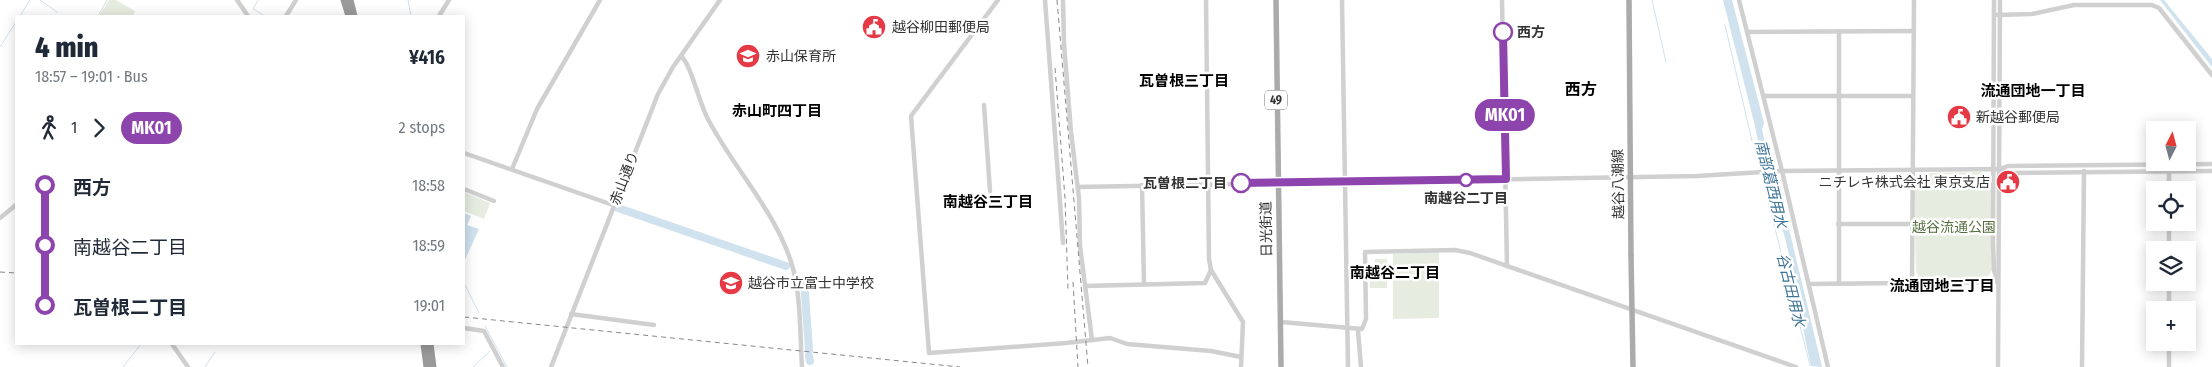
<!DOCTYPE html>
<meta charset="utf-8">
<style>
body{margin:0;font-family:"Fira Sans Condensed","Noto Sans JP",sans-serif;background:#f6f6f7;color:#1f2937;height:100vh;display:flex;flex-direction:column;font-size:19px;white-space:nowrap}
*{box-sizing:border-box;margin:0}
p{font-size:16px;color:#747a83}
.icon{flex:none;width:28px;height:28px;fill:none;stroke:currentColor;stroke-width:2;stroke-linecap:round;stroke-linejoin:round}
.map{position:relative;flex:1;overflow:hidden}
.sheet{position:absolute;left:15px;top:15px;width:450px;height:330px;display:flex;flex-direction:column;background:#fff;border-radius:0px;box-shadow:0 2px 12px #0003}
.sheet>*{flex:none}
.badge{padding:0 10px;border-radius:16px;font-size:18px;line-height:32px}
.needle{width:32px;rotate:6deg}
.tools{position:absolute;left:2146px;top:121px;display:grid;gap:10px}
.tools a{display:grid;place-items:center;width:50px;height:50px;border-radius:0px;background:#fff;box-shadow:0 2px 12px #0003;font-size:25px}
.map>.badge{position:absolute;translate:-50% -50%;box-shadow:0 0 0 2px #fff}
.legs{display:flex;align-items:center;gap:8px;height:55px;padding:0 20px;font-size:16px}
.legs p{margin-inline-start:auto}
.summary{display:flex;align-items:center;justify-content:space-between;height:85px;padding:0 20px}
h1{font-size:28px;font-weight:800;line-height:38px}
ul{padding:0 20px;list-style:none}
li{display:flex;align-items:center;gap:18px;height:60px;font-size:19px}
li i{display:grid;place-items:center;width:8px;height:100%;margin:0 6px;background:currentColor}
li i::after{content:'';width:12px;height:12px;margin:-6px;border:4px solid;border-radius:50%;background:#fff}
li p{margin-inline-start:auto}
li:first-child i{background:linear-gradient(#0000 50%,currentColor 0)}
li:last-child i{background:linear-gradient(currentColor 50%,#0000 0)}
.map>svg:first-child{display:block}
.green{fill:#e6ecdf}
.water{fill:#cfe2ee}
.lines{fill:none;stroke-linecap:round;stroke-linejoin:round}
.stream{stroke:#cfe2ee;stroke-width:1}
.river{stroke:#cfe2ee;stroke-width:8}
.minor{stroke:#d0d0d0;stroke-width:4.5}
.major{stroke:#ababab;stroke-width:5.5}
.highway{stroke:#9a9a9a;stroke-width:7}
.rail{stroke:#888;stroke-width:1;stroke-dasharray:5 4;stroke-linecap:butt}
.major-bridge{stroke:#ababab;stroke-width:5.5}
.line-1-casing{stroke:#fff;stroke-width:11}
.line-1{stroke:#8e44ad;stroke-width:8}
.stop-1-dot{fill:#fff;stroke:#8e44ad;stroke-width:2.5}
.labels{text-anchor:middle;stroke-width:5;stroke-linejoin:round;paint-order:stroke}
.shield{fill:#fff;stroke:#707070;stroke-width:1}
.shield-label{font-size:12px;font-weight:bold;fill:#333}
.poi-label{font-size:14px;fill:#333;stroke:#fff;text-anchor:start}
.stop-label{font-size:14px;font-weight:bold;fill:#333;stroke:#fff;text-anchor:start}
.street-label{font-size:14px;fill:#333;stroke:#fff}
.park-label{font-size:14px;fill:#56703f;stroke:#fff}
.neighbourhood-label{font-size:15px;font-weight:bold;fill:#000;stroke:#fff}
.water-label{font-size:15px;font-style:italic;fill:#3f7597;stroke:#fff}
.quarter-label{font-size:16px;font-weight:bold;fill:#000;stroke:#fff}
</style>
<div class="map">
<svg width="2212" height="367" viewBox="0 0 2212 367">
<rect width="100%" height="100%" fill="#fff"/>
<!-- green -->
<g class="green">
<polygon points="109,0 116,0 135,11 133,16 99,16"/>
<polygon points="1982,172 1993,183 1992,270 1986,280 1922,281 1916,272 1914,181 1923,173"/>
<polygon points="464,192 490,203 484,219 464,211"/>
<polygon points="1439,252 1439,318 1393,319 1393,254"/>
<polygon points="1375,259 1387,259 1387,288 1370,288 1369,264 1375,264"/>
</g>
<!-- water -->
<g class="water">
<polygon points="1723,0 1732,0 1764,123 1762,129 1770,163 1763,164 1754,122"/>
<polygon points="2160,0 2164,0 2212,59 2212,67"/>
<path d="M1775 178 1780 205 1785 212 1822 367 1811 366C1802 327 1796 283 1786 242 1781 221 1773 200 1766 179Z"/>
<polygon points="464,213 471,216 467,225 479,229 464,262"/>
</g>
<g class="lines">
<!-- stream -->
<g class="stream">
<polyline points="40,0 57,12"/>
<polyline points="258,0 253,9 265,16"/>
<polyline points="408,0 411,16"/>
<polyline points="1652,0 1666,62"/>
<polyline points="20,16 30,0"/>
<polyline points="98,16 107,0"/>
<polyline points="1725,25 1752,141"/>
<polyline points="0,47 16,22"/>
<polyline points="1764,186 1810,365"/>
<polyline points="464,283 479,313"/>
<polyline points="485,326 507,367"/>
<polyline points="123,367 141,344"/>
<polyline points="205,367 215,352"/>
<polyline points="473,367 490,351"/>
</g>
<!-- river -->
<g class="river">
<polyline points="1765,155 1773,187"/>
<polyline points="618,208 786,266"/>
<polyline points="804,280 809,350"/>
<polyline points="809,356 810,361"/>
</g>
<!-- minor -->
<g class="minor">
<polyline points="237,0 248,16"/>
<polyline points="998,0 911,116 929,353 1066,343 1110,338 1127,344 1211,351 1241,357"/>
<polyline points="1045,0 1063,243"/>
<polyline points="1063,0 1064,44 1071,132 1079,198 1080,246 1092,340"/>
<polyline points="1206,0 1209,259 1211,270 1243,322 1241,367"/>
<polyline points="1342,0 1348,367"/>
<polyline points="1502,0 1507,266"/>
<polyline points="1739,0 1782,171 1828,367"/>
<polyline points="1994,0 1993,244 1994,270 1997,281"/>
<polyline points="1997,15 2032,14 2074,5 2152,5 2159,8 2212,75"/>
<polyline points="286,16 296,0"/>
<polyline points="439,16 449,0"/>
<polyline points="1747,32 1914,31"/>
<path d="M681 56C692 66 699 104 709 121 735 170 776 212 792 265 801 294 800 336 802 367"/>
<polyline points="1764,96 1913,96"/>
<polyline points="984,105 990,191"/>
<polyline points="464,153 613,205"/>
<polyline points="512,169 537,109 600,0"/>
<polyline points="2000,169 2008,166 2212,164"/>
<polyline points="1142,185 1144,284"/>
<polyline points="1078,187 1697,176 1782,171 2000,169 2008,173 2212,171"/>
<polyline points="464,189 494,201"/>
<polyline points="2169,190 2169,169"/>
<polyline points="0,218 16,205"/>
<polyline points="1838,224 1912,224"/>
<polyline points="2169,250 2169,222"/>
<polyline points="1839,283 1839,31"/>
<polyline points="1912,283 1914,0"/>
<polyline points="1809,284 1998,282"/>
<polyline points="1085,286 1205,283 1211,270"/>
<polyline points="2169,310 2169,282"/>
<polyline points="571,314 654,325"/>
<polyline points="1281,322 1362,329 1366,319 1365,252 1455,250 1470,253 1796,367"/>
<polyline points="464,328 484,331 503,367"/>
<polyline points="1358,330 1361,367"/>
<polyline points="172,344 188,367"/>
<polyline points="551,367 658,94 673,67 720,0"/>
<polyline points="1998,367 2000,0"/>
<polyline points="2082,367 2084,171"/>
<polyline points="2169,367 2169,342"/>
</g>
<!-- major -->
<g class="major">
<polyline points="1276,0 1281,367"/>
<polyline points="1629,0 1631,255"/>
</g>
<!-- highway -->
<g class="highway">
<polyline points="344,0 349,16"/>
<polyline points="350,0 354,16"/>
<polyline points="424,344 427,367"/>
<polyline points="430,344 433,367"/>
</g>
<!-- rail -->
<g class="rail">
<polyline points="1057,0 1088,367"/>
<polyline points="1055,68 1065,198 1068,290"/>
<polyline points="0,272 16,273"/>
<polyline points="1073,282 1078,367"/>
<polyline points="464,317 960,367"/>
</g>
<!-- major-bridge -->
<polyline class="major-bridge" points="1631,255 1633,367"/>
</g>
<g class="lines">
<!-- line-1 casing -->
<g class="line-1-casing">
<polyline id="line-1" points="1241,183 1506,179 1503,32"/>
</g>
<!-- line-1 -->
<use href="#line-1" class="line-1"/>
</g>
<!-- icons -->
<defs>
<g id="civic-disc" transform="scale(1.25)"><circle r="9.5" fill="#e63946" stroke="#fff"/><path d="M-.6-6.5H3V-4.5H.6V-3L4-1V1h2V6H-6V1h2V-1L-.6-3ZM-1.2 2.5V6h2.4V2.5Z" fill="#fff"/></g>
<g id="school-disc" transform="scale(1.25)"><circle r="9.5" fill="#e63946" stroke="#fff"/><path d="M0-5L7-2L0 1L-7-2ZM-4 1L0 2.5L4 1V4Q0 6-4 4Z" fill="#fff"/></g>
</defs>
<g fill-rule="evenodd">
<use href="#civic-disc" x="874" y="27"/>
<use href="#school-disc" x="748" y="56"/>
<use href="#civic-disc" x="1959" y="117"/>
<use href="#civic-disc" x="2008" y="182"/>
<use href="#school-disc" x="731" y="283"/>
</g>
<!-- markers -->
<g class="stop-1-dot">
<circle cx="1503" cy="32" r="9"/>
<circle cx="1466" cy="180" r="6"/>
<circle cx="1241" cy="183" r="9"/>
</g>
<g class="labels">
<!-- shield labels -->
<rect class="shield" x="1265" y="90.5" width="22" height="19" rx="4"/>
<g class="shield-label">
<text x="1276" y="104">49</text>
</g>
<!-- poi labels -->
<g class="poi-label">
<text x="892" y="32">越谷柳田郵便局</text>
<text x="766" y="61">赤山保育所</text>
<text x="1976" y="122">新越谷郵便局</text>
<text x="1990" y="187" text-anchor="end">ニチレキ株式会社 東京支店</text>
<text x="748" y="288">越谷市立富士中学校</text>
</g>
<!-- stop labels -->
<g class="stop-label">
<text x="1517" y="37">西方</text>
<text x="1227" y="188" text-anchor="end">瓦曽根二丁目</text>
<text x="1466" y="203" text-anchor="middle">南越谷二丁目</text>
</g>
<!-- street labels -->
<g class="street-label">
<text transform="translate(624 178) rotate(-69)" y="5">赤山通り</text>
<text transform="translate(1618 184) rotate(-91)" y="5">越谷八潮線</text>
<text transform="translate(1266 229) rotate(-91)" y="5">日光街道</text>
</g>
<!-- park labels -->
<g class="park-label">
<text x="1954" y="232">越谷流通公園</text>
</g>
<!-- neighbourhood labels -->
<g class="neighbourhood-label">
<text x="1184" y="86">瓦曽根三丁目</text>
<text x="2033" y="96">流通団地一丁目</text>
<text x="777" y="116">赤山町四丁目</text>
<text x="988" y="207">南越谷三丁目</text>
<text x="1395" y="278">南越谷二丁目</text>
<text x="1942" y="291">流通団地三丁目</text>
</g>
<!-- water labels -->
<g class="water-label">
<text transform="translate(1771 184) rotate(76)" y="5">南部葛西用水</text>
<text transform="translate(1791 290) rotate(76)" y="5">谷古田用水</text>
</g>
<!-- quarter labels -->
<g class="quarter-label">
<text x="1581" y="95">西方</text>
</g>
</g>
</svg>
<div class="tools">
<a><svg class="needle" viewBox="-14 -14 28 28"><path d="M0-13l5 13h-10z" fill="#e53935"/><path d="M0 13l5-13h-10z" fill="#747a83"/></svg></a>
<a><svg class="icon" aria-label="locate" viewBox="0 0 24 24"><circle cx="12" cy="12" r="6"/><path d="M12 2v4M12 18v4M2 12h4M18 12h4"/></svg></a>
<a><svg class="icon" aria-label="layers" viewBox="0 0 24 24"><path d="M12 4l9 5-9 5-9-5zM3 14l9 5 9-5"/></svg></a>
<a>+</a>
</div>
<b class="badge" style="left:1505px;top:115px;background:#8e44ad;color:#fff">MK01</b>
<section class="sheet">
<div class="summary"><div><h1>4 min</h1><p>18:57 – 19:01 · Bus</p></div><b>¥416</b></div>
<div class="legs"><svg class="icon" aria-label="walk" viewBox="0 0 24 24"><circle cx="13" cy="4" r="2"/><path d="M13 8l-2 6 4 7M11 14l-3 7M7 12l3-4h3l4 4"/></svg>1<svg class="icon" aria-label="forward" viewBox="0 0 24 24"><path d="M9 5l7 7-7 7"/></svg><b class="badge" style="background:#8e44ad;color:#fff">MK01</b><p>2 stops</p></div>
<ul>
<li><i style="color:#8e44ad"></i><b>西方</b><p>18:58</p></li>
<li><i style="color:#8e44ad"></i><span>南越谷二丁目</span><p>18:59</p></li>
<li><i style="color:#8e44ad"></i><b>瓦曽根二丁目</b><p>19:01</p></li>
</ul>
</section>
</div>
